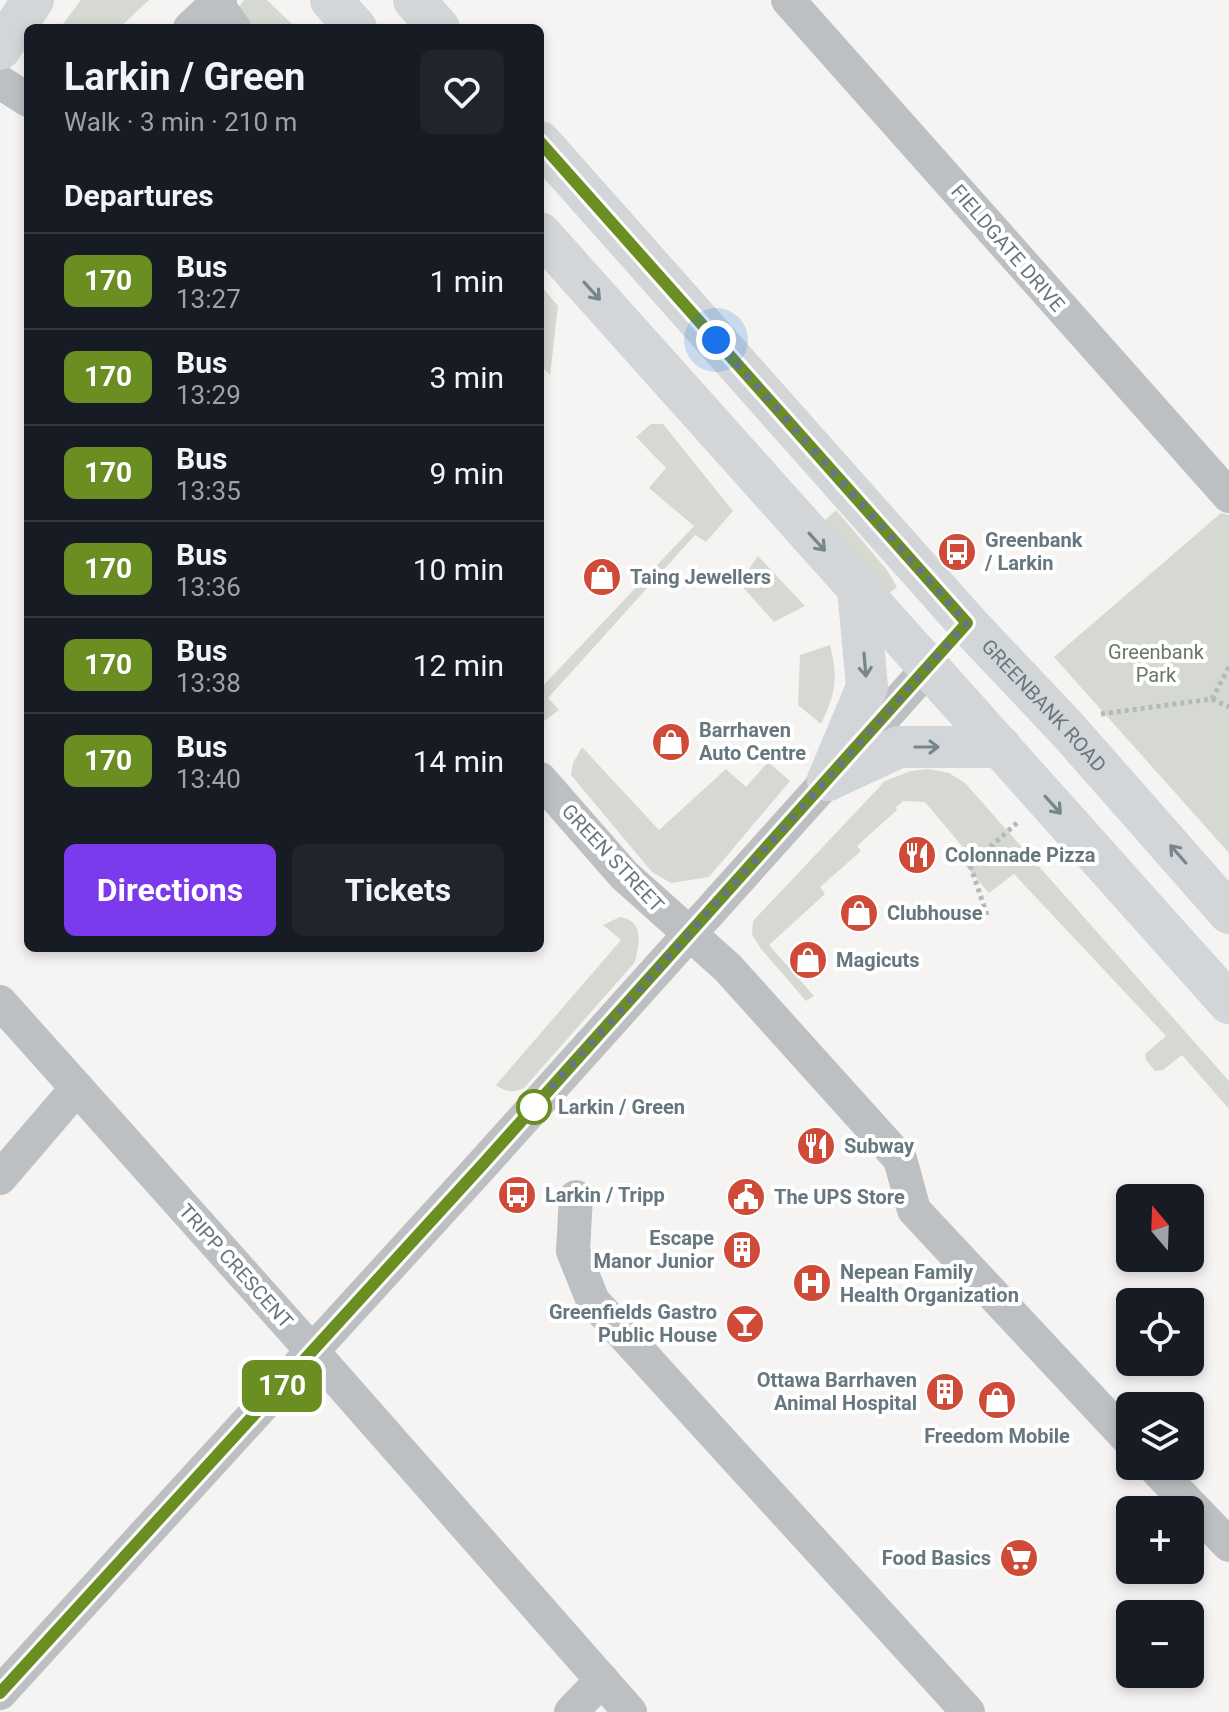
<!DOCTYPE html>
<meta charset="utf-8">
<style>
body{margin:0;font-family:Roboto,sans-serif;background:#20242c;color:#f1f3f6;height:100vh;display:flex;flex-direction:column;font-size:30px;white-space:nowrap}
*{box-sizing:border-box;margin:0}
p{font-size:26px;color:#9ea1a6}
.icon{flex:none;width:44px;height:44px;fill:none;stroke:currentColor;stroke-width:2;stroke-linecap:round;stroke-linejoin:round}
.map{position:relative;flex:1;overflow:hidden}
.details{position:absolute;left:24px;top:24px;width:520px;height:928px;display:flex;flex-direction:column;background:#171b24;border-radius:12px;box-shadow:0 4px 12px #0003}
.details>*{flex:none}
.badge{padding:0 16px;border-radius:12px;font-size:28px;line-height:52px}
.needle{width:52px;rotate:341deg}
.fabs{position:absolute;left:1116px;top:1184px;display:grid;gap:16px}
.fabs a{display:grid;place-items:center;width:88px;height:88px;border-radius:12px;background:#171b24;box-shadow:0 4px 12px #0003;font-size:40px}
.you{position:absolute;width:40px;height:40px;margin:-20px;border:6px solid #fff;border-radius:50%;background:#1a73e8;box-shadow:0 0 0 12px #1a73e833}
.map>.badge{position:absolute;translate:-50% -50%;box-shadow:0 0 0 4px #fff}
h2{padding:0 40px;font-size:30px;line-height:72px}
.round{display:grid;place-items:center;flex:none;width:84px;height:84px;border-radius:12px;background:#20242c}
.headline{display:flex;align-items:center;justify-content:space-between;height:136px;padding:0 40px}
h1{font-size:38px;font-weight:700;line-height:60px}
.primary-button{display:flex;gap:16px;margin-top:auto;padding:16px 40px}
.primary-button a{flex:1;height:92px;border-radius:12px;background:#7c3aed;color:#fff;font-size:32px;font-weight:700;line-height:92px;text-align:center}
.primary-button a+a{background:#20242c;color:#f1f3f6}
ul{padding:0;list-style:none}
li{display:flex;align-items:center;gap:24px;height:96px;padding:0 40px;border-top:2px solid #363941}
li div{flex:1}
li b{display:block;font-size:30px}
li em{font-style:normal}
li .badge{min-width:88px;font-weight:700;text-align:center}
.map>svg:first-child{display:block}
.green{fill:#d5d9d1}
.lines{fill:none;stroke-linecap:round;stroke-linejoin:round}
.path{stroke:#b6b9bb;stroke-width:5;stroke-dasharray:4 4;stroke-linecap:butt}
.minor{stroke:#bcc0c3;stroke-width:34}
.major{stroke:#d2d6d9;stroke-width:42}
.oneway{stroke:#77858c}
.line-casing{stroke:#fff;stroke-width:18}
.line{stroke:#6b8e23;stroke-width:12}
.walk{stroke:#67777f;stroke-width:8;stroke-dasharray:0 14.4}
.stop-dot{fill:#fff;stroke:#6b8e23;stroke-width:4}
.labels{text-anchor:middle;stroke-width:8;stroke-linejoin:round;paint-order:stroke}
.street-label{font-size:20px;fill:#67777f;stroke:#fff}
.poi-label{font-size:20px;font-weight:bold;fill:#67777f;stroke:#fff;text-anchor:start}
.park-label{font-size:20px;fill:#6b7765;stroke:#fff}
.stop-label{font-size:20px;font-weight:bold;fill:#67777f;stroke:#fff;text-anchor:start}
</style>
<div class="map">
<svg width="1229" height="1712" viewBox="0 0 1229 1712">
<rect width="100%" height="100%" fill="#f5f4f2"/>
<!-- green -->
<g class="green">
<polygon points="81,0 149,0 119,28 60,28"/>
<polygon points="244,0 267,0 296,28 249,28 235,12"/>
<polygon points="540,285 558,306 550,375 540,365"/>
<polygon points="651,424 663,424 733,511 706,542 695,535 548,698 559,710 540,724 540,689 694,526 649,488 666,468 636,437"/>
<polygon points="836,510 887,570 897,587 882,599 818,527"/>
<polygon points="1221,513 1229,515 1229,853 1054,657"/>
<polygon points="758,556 805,606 774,622 739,583"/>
<path d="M830 645C838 678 836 693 821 724L798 705 800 655Z"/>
<polygon points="582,747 659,830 726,769 746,787 768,762 790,781 709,877 671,883 652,872 571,775 573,763"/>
<polygon points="928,769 949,773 965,783 1229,1081 1229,1109 1182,1055 1163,1070 1155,1071 1146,1060 1145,1054 1166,1036 1014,874 989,893 965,865 972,858 925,802 903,801 896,807 897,810 857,846 861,851 820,887 825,894 769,945 814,996 806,1001 762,950 752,935 753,921 885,781 911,771"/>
<path d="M620 917C645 921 639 944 635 962L524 1088C513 1093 506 1092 496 1085L621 940 603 925Z"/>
</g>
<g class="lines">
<!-- path -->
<g class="path">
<polyline points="1212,699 1229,667"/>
<polyline points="1101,714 1212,699 1229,707"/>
<polyline points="987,915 970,865 1017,823"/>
</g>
<!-- minor -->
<g class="minor">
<polyline points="788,0 1229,496"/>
<polyline points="217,4 234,28"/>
<polyline points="190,28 220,0"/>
<polyline points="0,82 28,100"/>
<polyline points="540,779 624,875 728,968 900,1159 914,1210 1130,1441"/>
<polyline points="0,1002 313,1352 630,1712"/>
<polyline points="0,1178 77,1088"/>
<polyline points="576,1197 573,1251 593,1301 968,1712"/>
<polyline points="1153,1466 1229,1545"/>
<polyline points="0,1693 483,1164 930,666"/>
<polyline points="571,1712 602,1680"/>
</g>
<!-- major -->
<g class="major">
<polyline points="331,0 356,28"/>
<polyline points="414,0 439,28"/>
<polyline points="0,49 33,0"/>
<path id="s1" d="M540 142 967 623 1069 731 1229 913"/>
<polyline points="540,233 1229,1003"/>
<polyline points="828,780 867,687 858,588"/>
<polyline points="828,780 899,747 1001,747"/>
</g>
</g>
<!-- one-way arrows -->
<defs><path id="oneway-shaft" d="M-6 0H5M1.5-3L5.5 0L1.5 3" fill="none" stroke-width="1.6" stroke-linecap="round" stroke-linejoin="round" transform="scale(2)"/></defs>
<g class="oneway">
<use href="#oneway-shaft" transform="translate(592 291) rotate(48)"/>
<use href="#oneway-shaft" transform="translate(817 542) rotate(48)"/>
<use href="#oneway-shaft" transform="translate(865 665) rotate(85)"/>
<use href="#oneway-shaft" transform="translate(927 747)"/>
<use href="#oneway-shaft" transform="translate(1053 805) rotate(48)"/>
<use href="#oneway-shaft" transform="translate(1178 854) rotate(-131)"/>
</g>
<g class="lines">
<!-- line casing -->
<g class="line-casing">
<polyline id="line" points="0,1693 483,1164 967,623 540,142"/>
</g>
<!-- line -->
<use href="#line" class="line"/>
<!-- walk -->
<polyline class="walk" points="534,1107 967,623 716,340"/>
</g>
<!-- icons -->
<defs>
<g id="bus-disc" transform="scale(2)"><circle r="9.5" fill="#cf4b38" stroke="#fff"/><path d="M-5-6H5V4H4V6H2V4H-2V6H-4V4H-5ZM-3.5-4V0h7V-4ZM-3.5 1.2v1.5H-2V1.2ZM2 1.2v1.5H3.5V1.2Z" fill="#fff"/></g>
<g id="shop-disc" transform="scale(2)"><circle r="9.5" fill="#cf4b38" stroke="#fff"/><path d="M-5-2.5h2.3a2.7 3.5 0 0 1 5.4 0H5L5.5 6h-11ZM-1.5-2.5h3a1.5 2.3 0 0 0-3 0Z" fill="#fff"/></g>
<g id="restaurant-disc" transform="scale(2)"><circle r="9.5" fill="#cf4b38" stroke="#fff"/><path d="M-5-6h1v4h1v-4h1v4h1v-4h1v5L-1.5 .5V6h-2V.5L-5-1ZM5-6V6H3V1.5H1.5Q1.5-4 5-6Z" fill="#fff"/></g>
<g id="civic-disc" transform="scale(2)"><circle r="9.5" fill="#cf4b38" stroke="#fff"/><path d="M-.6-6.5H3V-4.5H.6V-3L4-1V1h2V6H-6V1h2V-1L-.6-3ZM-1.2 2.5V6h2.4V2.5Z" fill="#fff"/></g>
<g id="building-disc" transform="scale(2)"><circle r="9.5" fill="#cf4b38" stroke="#fff"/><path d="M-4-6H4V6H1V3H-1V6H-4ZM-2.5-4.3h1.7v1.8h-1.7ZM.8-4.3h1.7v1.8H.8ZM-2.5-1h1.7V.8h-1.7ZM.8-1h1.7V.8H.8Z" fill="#fff"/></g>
<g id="hospital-disc" transform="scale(2)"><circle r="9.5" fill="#cf4b38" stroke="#fff"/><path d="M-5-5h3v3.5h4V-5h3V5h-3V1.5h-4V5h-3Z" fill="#fff"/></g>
<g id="bar-disc" transform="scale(2)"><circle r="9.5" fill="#cf4b38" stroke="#fff"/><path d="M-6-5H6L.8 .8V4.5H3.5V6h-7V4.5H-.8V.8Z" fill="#fff"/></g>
<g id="supermarket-disc" transform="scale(2)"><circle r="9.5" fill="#cf4b38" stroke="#fff"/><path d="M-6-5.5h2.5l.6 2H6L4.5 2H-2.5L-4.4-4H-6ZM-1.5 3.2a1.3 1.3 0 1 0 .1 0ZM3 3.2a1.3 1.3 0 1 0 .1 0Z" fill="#fff"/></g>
</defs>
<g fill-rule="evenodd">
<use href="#bus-disc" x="957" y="552"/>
<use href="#shop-disc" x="602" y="577"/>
<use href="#shop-disc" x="671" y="742"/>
<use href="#restaurant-disc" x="917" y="855"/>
<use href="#shop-disc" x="859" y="913"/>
<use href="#shop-disc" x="808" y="960"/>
<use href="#restaurant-disc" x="816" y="1146"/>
<use href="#bus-disc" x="517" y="1195"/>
<use href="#civic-disc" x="746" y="1197"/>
<use href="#building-disc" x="742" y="1250"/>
<use href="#hospital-disc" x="812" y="1283"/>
<use href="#bar-disc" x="745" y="1324"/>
<use href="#building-disc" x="945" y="1392"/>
<use href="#shop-disc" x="997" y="1400"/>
<use href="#supermarket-disc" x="1019" y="1558"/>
</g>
<!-- markers -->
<circle class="stop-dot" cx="534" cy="1107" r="16"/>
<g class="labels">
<!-- street labels -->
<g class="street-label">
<text transform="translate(1008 248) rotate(49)" y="7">FIELDGATE DRIVE</text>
<text dy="7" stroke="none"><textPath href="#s1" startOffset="756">GREENBANK ROAD</textPath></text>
<text transform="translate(613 858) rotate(47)" y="7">GREEN STREET</text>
<text transform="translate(236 1266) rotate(48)" y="7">TRIPP CRESCENT</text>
</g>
<!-- poi labels -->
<g class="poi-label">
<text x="985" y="547">Greenbank<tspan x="985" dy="23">/ Larkin</tspan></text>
<text x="630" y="584">Taing Jewellers</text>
<text x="699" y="737">Barrhaven<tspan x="699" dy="23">Auto Centre</tspan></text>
<text x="945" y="862">Colonnade Pizza</text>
<text x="887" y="920">Clubhouse</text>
<text x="836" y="967">Magicuts</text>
<text x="844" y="1153">Subway</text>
<text x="545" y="1202">Larkin / Tripp</text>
<text x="774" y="1204">The UPS Store</text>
<text x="714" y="1245" text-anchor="end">Escape<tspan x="714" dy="23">Manor Junior</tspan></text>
<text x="840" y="1279">Nepean Family<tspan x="840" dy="23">Health Organization</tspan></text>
<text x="717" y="1319" text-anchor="end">Greenfields Gastro<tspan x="717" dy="23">Public House</tspan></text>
<text x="917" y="1387" text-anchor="end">Ottawa Barrhaven<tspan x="917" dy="23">Animal Hospital</tspan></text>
<text x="997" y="1443" text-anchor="middle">Freedom Mobile</text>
<text x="991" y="1565" text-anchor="end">Food Basics</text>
</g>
<!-- park labels -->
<g class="park-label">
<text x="1156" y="659">Greenbank<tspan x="1156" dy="23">Park</tspan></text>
</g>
<!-- stop labels -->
<g class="stop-label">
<text x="558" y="1114">Larkin / Green</text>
</g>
</g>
</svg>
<div class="fabs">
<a><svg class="needle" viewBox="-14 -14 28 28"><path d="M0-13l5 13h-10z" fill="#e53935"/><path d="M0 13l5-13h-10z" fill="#9ea1a6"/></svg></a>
<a><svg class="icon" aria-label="locate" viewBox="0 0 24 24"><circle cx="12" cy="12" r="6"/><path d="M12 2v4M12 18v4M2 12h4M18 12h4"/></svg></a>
<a><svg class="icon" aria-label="layers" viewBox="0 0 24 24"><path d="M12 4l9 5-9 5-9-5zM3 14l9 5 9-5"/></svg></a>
<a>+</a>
<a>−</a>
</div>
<div class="you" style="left:716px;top:340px"></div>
<b class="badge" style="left:282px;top:1386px;background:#6b8e23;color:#fff">170</b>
<section class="details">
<div class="headline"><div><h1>Larkin / Green</h1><p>Walk · 3 min · 210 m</p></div><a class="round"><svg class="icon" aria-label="heart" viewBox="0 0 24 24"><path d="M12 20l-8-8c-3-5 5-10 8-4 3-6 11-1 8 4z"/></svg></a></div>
<h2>Departures</h2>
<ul>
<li><span class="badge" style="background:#6b8e23;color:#fff">170</span><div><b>Bus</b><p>13:27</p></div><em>1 min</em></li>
<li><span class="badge" style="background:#6b8e23;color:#fff">170</span><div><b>Bus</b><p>13:29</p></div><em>3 min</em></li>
<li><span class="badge" style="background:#6b8e23;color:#fff">170</span><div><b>Bus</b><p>13:35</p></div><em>9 min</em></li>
<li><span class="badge" style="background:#6b8e23;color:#fff">170</span><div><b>Bus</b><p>13:36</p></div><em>10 min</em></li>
<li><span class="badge" style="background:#6b8e23;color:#fff">170</span><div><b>Bus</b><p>13:38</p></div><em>12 min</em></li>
<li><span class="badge" style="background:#6b8e23;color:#fff">170</span><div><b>Bus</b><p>13:40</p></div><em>14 min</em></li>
</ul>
<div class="primary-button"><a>Directions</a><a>Tickets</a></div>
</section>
</div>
